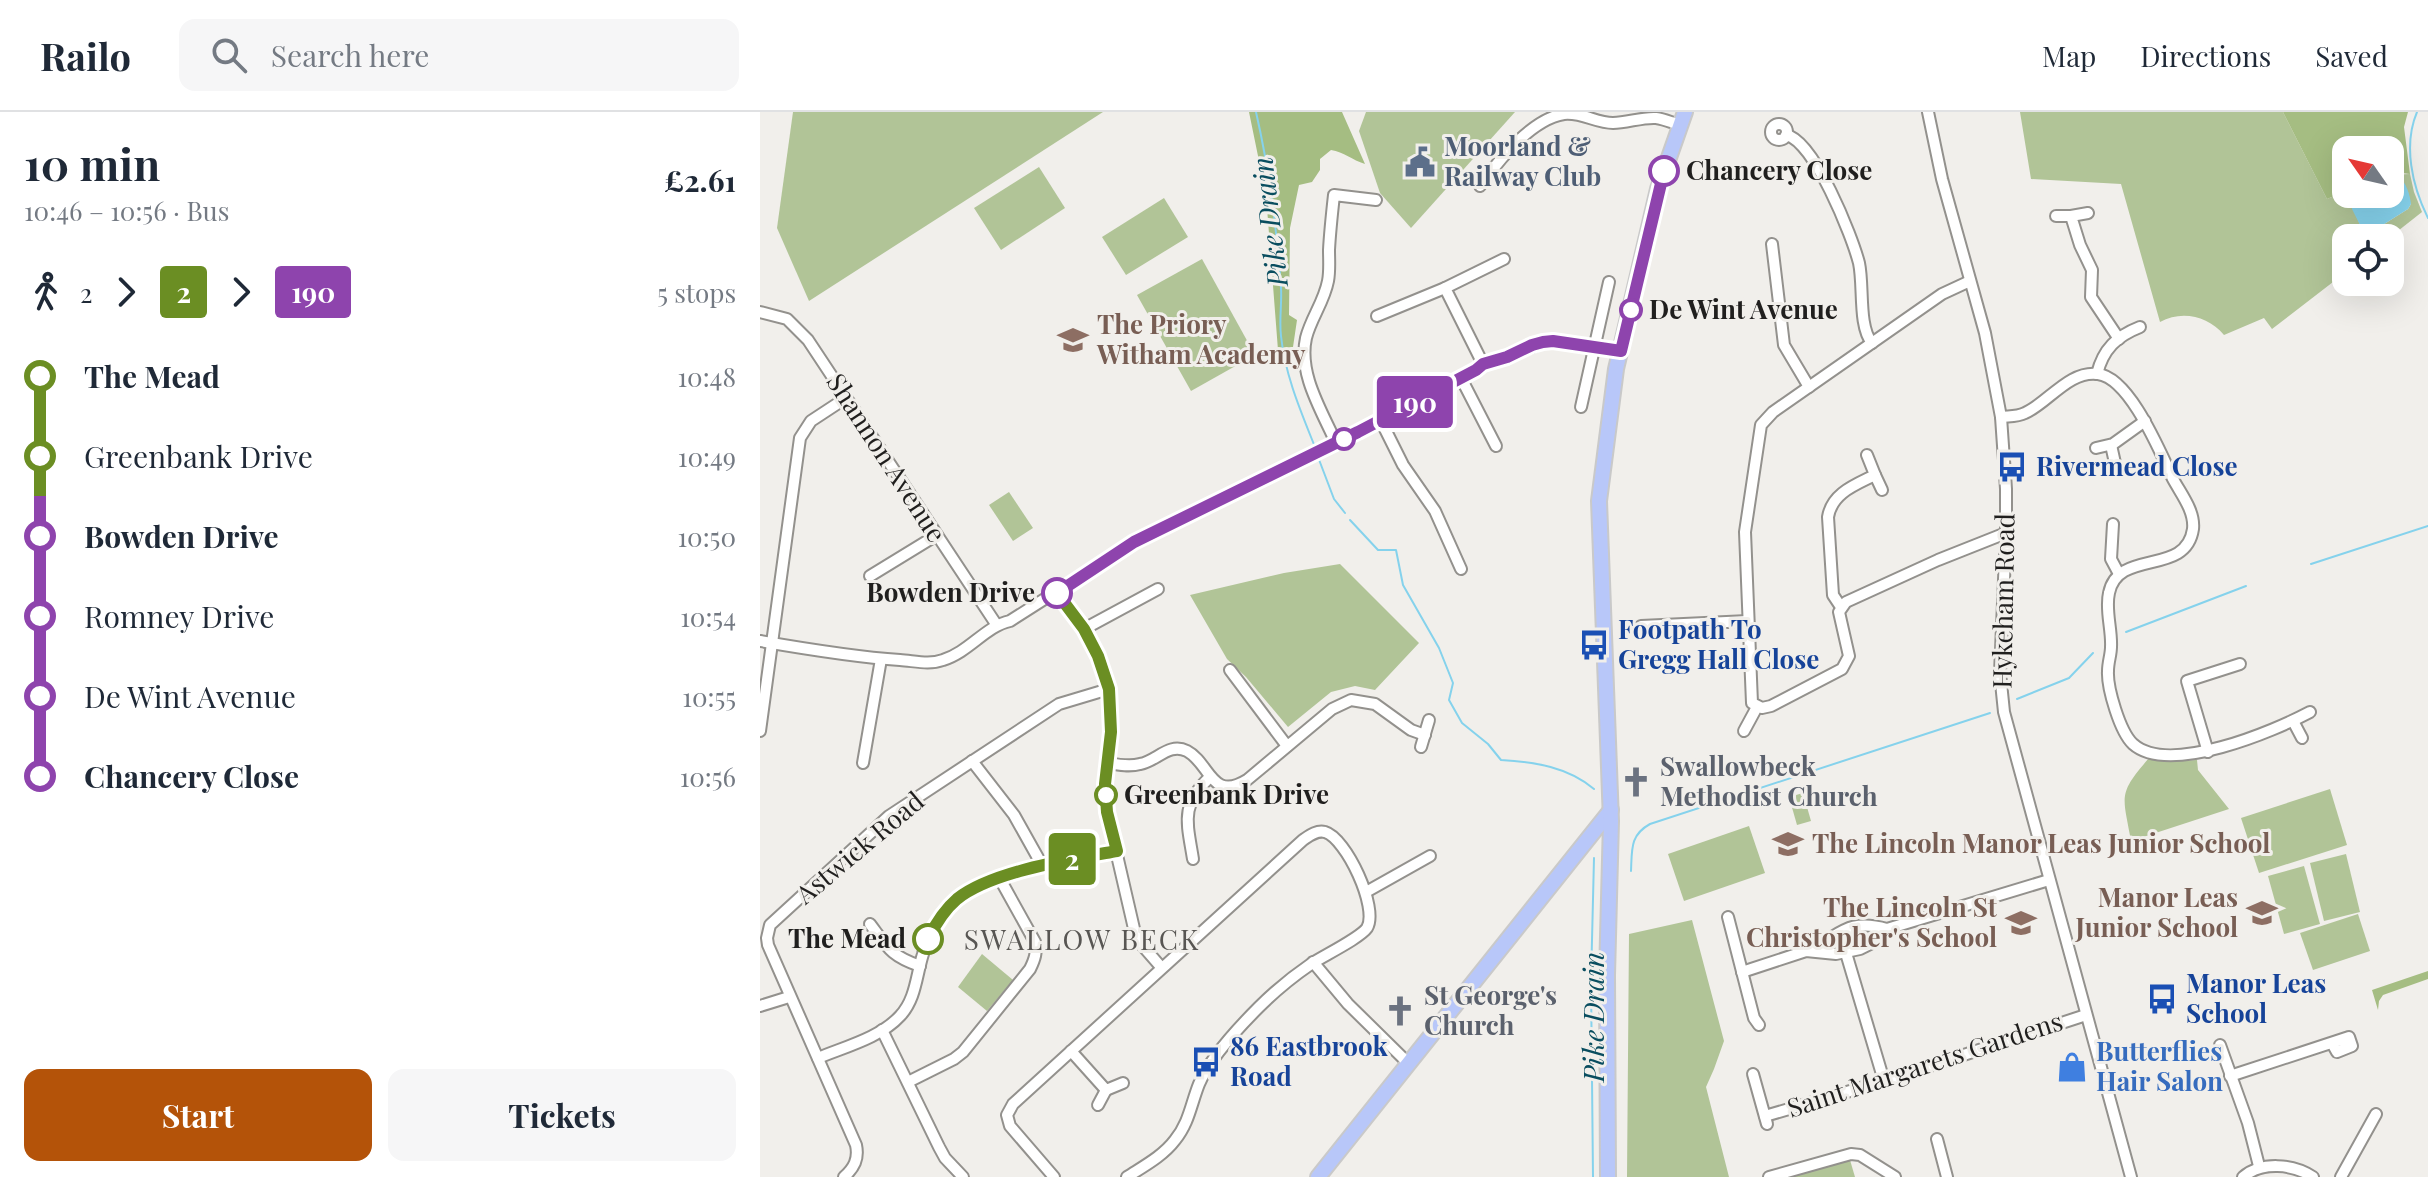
<!DOCTYPE html>
<meta charset="utf-8">
<style>
body{margin:0;font-family:"Playfair Display",serif;background:#f6f6f7;color:#1f2937;height:100vh;display:flex;flex-direction:column;font-size:30px;white-space:nowrap}
*{box-sizing:border-box;margin:0}
p{font-size:26px;color:#747a83}
.icon{flex:none;width:44px;height:44px;fill:none;stroke:currentColor;stroke-width:2;stroke-linecap:round;stroke-linejoin:round}
.map{position:relative;flex:1;overflow:hidden}
.panel{display:flex;flex-direction:column;background:#fff;width:760px}
.panel>*{flex:none}
.badge{padding:0 16px;border-radius:6px;font-size:28px;line-height:52px}
.needle{width:52px;rotate:304deg}
.tools{position:absolute;left:1572px;top:24px;display:grid;gap:16px}
.tools a{display:grid;place-items:center;width:72px;height:72px;border-radius:16px;background:#fff;box-shadow:0 8px 32px #0002;font-size:40px}
.map>.badge{position:absolute;translate:-50% -50%;box-shadow:0 0 0 4px #fff}
.legs{display:flex;align-items:center;gap:12px;height:88px;padding:0 24px;font-size:26px}
.legs p{margin-inline-start:auto}
.head{display:flex;align-items:center;justify-content:space-between;height:136px;padding:0 24px}
h1{font-size:44px;font-weight:700;line-height:60px}
.cta{display:flex;gap:16px;margin-top:auto;padding:16px 24px}
.cta a{flex:1;height:92px;border-radius:16px;background:#b45309;color:#fff;font-size:32px;font-weight:700;line-height:92px;text-align:center}
.cta a+a{background:#f6f6f7;color:#1f2937}
ul{padding:0 24px;list-style:none}
li{display:flex;align-items:center;gap:28px;height:80px;font-size:30px}
li i{display:grid;place-items:center;width:12px;height:100%;margin:0 10px;background:currentColor}
li i::after{content:'';width:20px;height:20px;margin:-10px;border:6px solid;border-radius:50%;background:#fff}
li p{margin-inline-start:auto}
li:first-child i{background:linear-gradient(#0000 50%,currentColor 0)}
li:last-child i{background:linear-gradient(currentColor 50%,#0000 0)}
header{display:flex;align-items:center;gap:48px;box-sizing:border-box;height:112px;padding:0 40px;background:#fff;border-bottom:2px solid #e0e1e3}
header strong{font-size:38px}
nav{display:flex;gap:44px;margin-inline-start:auto;font-size:28px}
.search{width:560px;height:72px;background:#f6f6f7;display:flex;align-items:center;gap:20px;box-sizing:border-box;padding:0 28px;border-radius:16px;color:#747a83;font-size:30px}
main{display:flex;flex:1;min-height:0}
.map>svg:first-child{display:block}
.green{fill:#b1c497}
.forest{fill:#a5bd82}
.water{fill:#85d2ec}
.lines{fill:none;stroke-linecap:round;stroke-linejoin:round}
.stream{stroke:#85d2ec;stroke-width:2}
.minor-casing{stroke:#93918d;stroke-width:14}
.major-casing{stroke:#c9c9c9;stroke-width:18}
.minor{stroke:#fff;stroke-width:10}
.major{stroke:#b8c7f9;stroke-width:14}
.line-1-casing{stroke:#fff;stroke-width:18}
.line-2-casing{stroke:#fff;stroke-width:18}
.line-1{stroke:#6b8e23;stroke-width:12}
.line-2{stroke:#8e44ad;stroke-width:12}
.stop-2-dot{fill:#fff;stroke:#8e44ad;stroke-width:4}
.stop-1-dot{fill:#fff;stroke:#6b8e23;stroke-width:4}
.labels{text-anchor:middle;stroke-width:6;stroke-linejoin:round;paint-order:stroke}
.service-label{font-size:26px;font-weight:bold;fill:#4e5e75;stroke:#f1efeb;text-anchor:start}
.stop-label{font-size:26px;font-weight:bold;fill:#201f1e;stroke:#f1efeb;text-anchor:start}
.education-label{font-size:26px;font-weight:bold;fill:#785e54;stroke:#f1efeb;text-anchor:start}
.street-label{font-size:26px;fill:#201f1e;stroke:#f1efeb}
.transit-label{font-size:26px;font-weight:bold;fill:#164399;stroke:#f1efeb;text-anchor:start}
.worship-label{font-size:26px;font-weight:bold;fill:#5b616d;stroke:#f1efeb;text-anchor:start}
.shop-label{font-size:26px;font-weight:bold;fill:#366cbe;stroke:#f1efeb;text-anchor:start}
.water-label{font-size:28px;font-style:italic;fill:#094d5f;stroke:#f1efeb}
.neighbourhood-label{font-size:28px;letter-spacing:2px;fill:#585653;stroke:#f1efeb}
</style>
<header>
<strong>Railo</strong>
<div class="search"><svg class="icon" aria-label="search" viewBox="0 0 24 24"><circle cx="10" cy="10" r="6"/><path d="M15 15l6 6"/></svg>Search here</div>
<nav><a>Map</a><a>Directions</a><a>Saved</a></nav>
</header>
<main>
<section class="panel">
<div class="head"><div><h1>10 min</h1><p>10:46 – 10:56 · Bus</p></div><b>£2.61</b></div>
<div class="legs"><svg class="icon" aria-label="walk" viewBox="0 0 24 24"><circle cx="13" cy="4" r="2"/><path d="M13 8l-2 6 4 7M11 14l-3 7M7 12l3-4h3l4 4"/></svg>2<svg class="icon" aria-label="forward" viewBox="0 0 24 24"><path d="M9 5l7 7-7 7"/></svg><b class="badge" style="background:#6b8e23;color:#fff">2</b><svg class="icon" aria-label="forward" viewBox="0 0 24 24"><path d="M9 5l7 7-7 7"/></svg><b class="badge" style="background:#8e44ad;color:#fff">190</b><p>5 stops</p></div>
<ul>
<li><i style="color:#6b8e23"></i><b>The Mead</b><p>10:48</p></li>
<li><i style="color:#6b8e23"></i><span>Greenbank Drive</span><p>10:49</p></li>
<li><i style="color:#8e44ad"></i><b>Bowden Drive</b><p>10:50</p></li>
<li><i style="color:#8e44ad"></i><span>Romney Drive</span><p>10:54</p></li>
<li><i style="color:#8e44ad"></i><span>De Wint Avenue</span><p>10:55</p></li>
<li><i style="color:#8e44ad"></i><b>Chancery Close</b><p>10:56</p></li>
</ul>
<div class="cta"><a>Start</a><a>Tickets</a></div>
</section>
<div class="map">
<svg width="1668" height="1065" viewBox="0 0 1668 1065">
<rect width="100%" height="100%" fill="#f1efeb"/>
<!-- green -->
<g class="green">
<polygon points="33,0 343,0 49,189 17,116"/>
<polygon points="606,0 755,0 651,116 620,81 599,19"/>
<path d="M1260 0H1523L1567 87 1586 79V82H1601L1596 85 1591 92 1603 119 1610 121 1648 97 1651 92 1633 66 1630 68V63L1650 62 1654 80 1662 100 1629 126H1586V160L1512 217 1504 206 1464 223C1448 204 1422 198 1400 210L1361 72 1271 67Z"/>
<polygon points="279,55 305,96 241,138 214,96"/>
<polygon points="404,86 428,125 366,163 342,125"/>
<polygon points="442,147 495,243 431,279 377,183"/>
<polygon points="249,380 273,416 253,429 229,393"/>
<polygon points="580,452 659,531 615,578 595,574 571,580 528,615 486,565 467,547 430,483 524,461"/>
<path d="M1389 646 1413 649 1437 648 1438 658 1469 697 1371 729C1363 683 1357 683 1389 646Z"/>
<polygon points="1570,677 1587,733 1499,761 1481,706"/>
<polygon points="1043,681 1051,709 1037,713 1029,685"/>
<polygon points="989,714 1005,761 924,789 908,742"/>
<polygon points="1586,742 1600,800 1564,809 1550,751"/>
<polygon points="1544,754 1560,812 1524,822 1508,764"/>
<polygon points="1598,802 1610,839 1553,858 1540,821"/>
<polygon points="932,808 964,929 954,957 946,975 969,1065 867,1065 869,822"/>
<polygon points="222,842 253,868 227,899 198,875"/>
<polygon points="1090,1048 1095,1065 1031,1065"/>
</g>
<!-- forest -->
<g class="forest">
<path d="M489 0H582L605 52C592 48 584 40 571 38L560 47V58L552 70 539 73 530 116 529 203 537 208 533 235 518 238 506 83Z"/>
<polygon points="1523,0 1648,0 1644,15 1650,62 1642,61 1630,63 1630,38 1586,38 1586,79 1567,87"/>
<polygon points="1668,859 1668,867 1623,883 1619,889 1618,898 1612,878"/>
</g>
<!-- water -->
<path class="water" d="M1639 65C1646 70 1650 83 1651 92L1648 97 1610 121 1603 119 1592 97 1593 88 1601 82H1630V68Z"/>
<g class="lines">
<!-- stream -->
<g class="stream">
<path d="M496 0C509 57 517 117 521 176 522 192 519 208 521 224 525 263 541 300 555 335"/>
<path d="M1657 0C1643 33 1652 74 1668 106"/>
<polyline points="558,345 574,387 585,401"/>
<path d="M590 408 618 438H636L643 473 679 536 693 571 689 588 702 611 728 632 741 648C775 650 808 655 834 677"/>
<polyline points="1551,452 1668,414"/>
<polyline points="1366,520 1486,474"/>
<polyline points="1257,587 1309,566 1333,541"/>
<path d="M871 759C872 737 870 723 890 712L1230 601"/>
<polyline points="833,1065 831,869 834,746"/>
</g>
<!-- minor casing -->
<g class="minor-casing">
<g id="minor">
<polyline points="1168,0 1182,67 1225,221 1241,305 1246,377 1246,421 1240,561 1244,600 1371,1065"/>
<circle cx="1019" cy="20" r="8"/>
<path d="M1026 23C1054 28 1092 124 1099 151 1104 174 1098 214 1112 231"/>
<path d="M720 74C738 49 771 7 804 2 822 0 836 11 853 11 867 11 882 5 896 6 904 7 913 11 920 13"/>
<polyline points="1328,101 1311,104 1320,133 1332,158 1331,185 1359,227"/>
<polyline points="1296,104 1311,104"/>
<polyline points="1012,132 1024,233 1049,275"/>
<polyline points="1210,169 1182,182 1013,300 1001,313 985,420 992,591 1002,596 1011,594 1082,557 1089,544 1079,500 1086,490 1178,448 1246,421"/>
<polyline points="0,200 27,207 48,228 236,512"/>
<polyline points="617,204 685,176"/>
<polyline points="723,252 685,176 744,147"/>
<path d="M1337 262C1343 237 1357 224 1380 215"/>
<polyline points="701,266 736,334"/>
<polyline points="821,295 849,170"/>
<path d="M1241 305C1249 304 1257 305 1265 301 1288 291 1309 258 1338 262 1370 266 1400 340 1413 367 1421 382 1435 399 1433 417 1426 465 1358 436 1349 481 1345 498 1352 517 1351 535 1351 543 1348 550 1348 559 1347 576 1360 620 1373 632 1409 664 1514 619 1550 600"/>
<polyline points="621,309 643,353 675,399 701,457"/>
<path d="M576 331C562 299 538 262 546 226 551 206 564 190 568 169 570 159 569 148 569 138 570 119 572 101 574 83L616 88"/>
<polyline points="1351,333 1355,351"/>
<polyline points="1336,336 1353,332 1385,309"/>
<polyline points="1115,363 1122,378"/>
<polyline points="1353,412 1351,447 1359,462"/>
<polyline points="110,464 177,423"/>
<polyline points="297,481 324,517 338,544 349,577 351,596 349,651 345,672 347,700 375,821 381,832 401,855"/>
<path d="M1081 495 1073 483 1068 405C1072 381 1095 373 1115 363L1107 343"/>
<polyline points="881,514 988,509"/>
<polyline points="324,517 398,477"/>
<path d="M0 529C46 537 94 545 140 548 155 549 169 553 183 548 209 540 226 514 250 509L374 430 621 309 716 258C725 251 734 250 745 246 762 240 775 231 793 229L861 239"/>
<polyline points="470,558 527,634"/>
<polyline points="1533,609 1542,626"/>
<polyline points="0,619 40,326 51,309 86,286"/>
<polyline points="984,619 997,595"/>
<polyline points="661,635 669,608"/>
<polyline points="1448,640 1427,569 1480,552"/>
<polyline points="212,649 254,703 282,753"/>
<polyline points="103,651 121,547"/>
<path d="M349 651C359 653 370 655 380 652 397 649 409 630 427 639 450 651 451 690 487 668L572 597 591 588 615 592 651 618 665 623"/>
<path d="M433 747C427 710 420 693 450 665"/>
<polyline points="606,780 670,744"/>
<polyline points="968,805 994,906 999,913"/>
<path d="M110 812C128 836 131 844 160 854"/>
<path d="M1046 839C1079 826 1085 805 1127 817L1289 768"/>
<polyline points="1086,841 1124,969"/>
<polyline points="553,850 588,892 648,951"/>
<polyline points="982,860 1046,839 1076,842 1100,837 1110,832 1127,817"/>
<polyline points="0,894 29,885"/>
<polyline points="122,918 179,1035 185,1046 203,1065"/>
<polyline points="1460,933 1488,1011 1499,1054"/>
<polyline points="311,939 346,978 363,971"/>
<path d="M58 946C84 935 120 926 140 904 156 887 156 864 163 842 168 822 179 805 194 790 225 760 314 747 357 739"/>
<polyline points="993,962 1007,1012"/>
<polyline points="1470,964 1589,925 1592,934 1577,940 1572,931"/>
<path d="M148 970 194 947 203 940 270 857C275 847 277 840 275 830L240 767"/>
<polyline points="338,993 346,978"/>
<polyline points="1005,1004 1124,969 1326,903"/>
<polyline points="1177,1027 1187,1065"/>
<path d="M84 1065C94 1056 99 1047 96 1033L8 833 7 826 10 813 129 704 299 592 349 577"/>
<path d="M294 1065 250 1014 247 1003 253 992 543 728C549 724 556 718 565 720 586 726 619 796 607 816 600 826 563 844 551 852 532 865 515 879 499 895 479 915 450 946 439 972 431 992 429 1011 415 1028 403 1044 384 1054 367 1065"/>
<polyline points="1009,1065 1091,1042 1100,1043 1135,1065"/>
<path d="M1483 1065C1502 1049 1533 1052 1553 1065"/>
<polyline points="1581,1065 1616,1002"/>
</g>
</g>
<!-- major casing -->
<g class="major-casing">
<g id="major">
<polyline points="558,1065 851,698"/>
<polyline points="848,1065 847,863 851,709 839,389 856,257 898,77 925,0"/>
</g>
</g>
<!-- minor -->
<use href="#minor" class="minor"/>
<!-- major -->
<use href="#major" class="major"/>
</g>
<g class="lines">
<!-- line-1 casing -->
<g class="line-1-casing">
<path id="line-1" d="M168 827C175 813 184 798 197 787 232 759 312 747 357 739L347 700 345 672 351 620 349 577 338 544 324 517 297 481"/>
</g>
<!-- line-2 casing -->
<g class="line-2-casing">
<polyline id="line-2" points="297,481 374,430 598,320 716,258 723,252 747,245 772,233 783,230 793,229 861,239 904,59"/>
</g>
<!-- line-1 -->
<use href="#line-1" class="line-1"/>
<!-- line-2 -->
<use href="#line-2" class="line-2"/>
</g>
<!-- icons -->
<defs>
<g id="civic-bare" transform="scale(2.4)"><path d="M-.6-6.5H3V-4.5H.6V-3L4-1V1h2V6H-6V1h2V-1L-.6-3ZM-1.2 2.5V6h2.4V2.5Z" fill="#5c6f8a" stroke="#f1efeb" stroke-width="2.5" paint-order="stroke"/></g>
<g id="school-bare" transform="scale(2.4)"><path d="M0-5L7-2L0 1L-7-2ZM-4 1L0 2.5L4 1V4Q0 6-4 4Z" fill="#8d6e63" stroke="#f1efeb" stroke-width="2.5" paint-order="stroke"/></g>
<g id="bus-bare" transform="scale(2.4)"><path d="M-5-6H5V4H4V6H2V4H-2V6H-4V4H-5ZM-3.5-4V0h7V-4ZM-3.5 1.2v1.5H-2V1.2ZM2 1.2v1.5H3.5V1.2Z" fill="#1a4fb4" stroke="#f1efeb" stroke-width="2.5" paint-order="stroke"/></g>
<g id="church-bare" transform="scale(2.4)"><path d="M-1.2-6h2.4v3.5h3.3v2.4h-3.3V6h-2.4V-.1h-3.3v-2.4h3.3Z" fill="#6b7280" stroke="#f1efeb" stroke-width="2.5" paint-order="stroke"/></g>
<g id="shop-bare" transform="scale(2.4)"><path d="M-5-2.5h2.3a2.7 3.5 0 0 1 5.4 0H5L5.5 6h-11ZM-1.5-2.5h3a1.5 2.3 0 0 0-3 0Z" fill="#3f7fe0" stroke="#f1efeb" stroke-width="2.5" paint-order="stroke"/></g>
</defs>
<g fill-rule="evenodd">
<use href="#civic-bare" x="660" y="50"/>
<use href="#school-bare" x="313" y="228"/>
<use href="#bus-bare" x="1252" y="355"/>
<use href="#bus-bare" x="834" y="533"/>
<use href="#church-bare" x="876" y="670"/>
<use href="#school-bare" x="1028" y="732"/>
<use href="#school-bare" x="1502" y="801"/>
<use href="#school-bare" x="1261" y="811"/>
<use href="#bus-bare" x="1402" y="887"/>
<use href="#church-bare" x="640" y="899"/>
<use href="#bus-bare" x="446" y="950"/>
<use href="#shop-bare" x="1312" y="955"/>
</g>
<!-- markers -->
<g class="stop-2-dot">
<circle cx="904" cy="59" r="14"/>
<circle cx="871" cy="198" r="10"/>
<circle cx="584" cy="327" r="10"/>
<circle cx="297" cy="481" r="14"/>
</g>
<g class="stop-1-dot">
<circle cx="346" cy="683" r="10"/>
<circle cx="168" cy="827" r="14"/>
</g>
<g class="labels">
<!-- service labels -->
<g class="service-label">
<text x="684" y="44">Moorland &amp;<tspan x="684" dy="30">Railway Club</tspan></text>
</g>
<!-- stop labels -->
<g class="stop-label">
<text x="926" y="68">Chancery Close</text>
<text x="889" y="207">De Wint Avenue</text>
<text x="275" y="490" text-anchor="end">Bowden Drive</text>
<text x="364" y="692">Greenbank Drive</text>
<text x="146" y="836" text-anchor="end">The Mead</text>
</g>
<!-- education labels -->
<g class="education-label">
<text x="337" y="222">The Priory<tspan x="337" dy="30">Witham Academy</tspan></text>
<text x="1052" y="741">The Lincoln Manor Leas Junior School</text>
<text x="1478" y="795" text-anchor="end">Manor Leas<tspan x="1478" dy="30">Junior School</tspan></text>
<text x="1237" y="805" text-anchor="end">The Lincoln St<tspan x="1237" dy="30">Christopher's School</tspan></text>
</g>
<!-- street labels -->
<g class="street-label">
<text transform="translate(126 346) rotate(57)" y="9">Shannon Avenue</text>
<text transform="translate(1244 489) rotate(-89)" y="9">Hykeham Road</text>
<text transform="translate(100 736) rotate(-40)" y="9">Astwick Road</text>
<text transform="translate(1165 953) rotate(-18)" y="9">Saint Margarets Gardens</text>
</g>
<!-- transit labels -->
<g class="transit-label">
<text x="1276" y="364">Rivermead Close</text>
<text x="858" y="527">Footpath To<tspan x="858" dy="30">Gregg Hall Close</tspan></text>
<text x="1426" y="881">Manor Leas<tspan x="1426" dy="30">School</tspan></text>
<text x="470" y="944">86 Eastbrook<tspan x="470" dy="30">Road</tspan></text>
</g>
<!-- worship labels -->
<g class="worship-label">
<text x="900" y="664">Swallowbeck<tspan x="900" dy="30">Methodist Church</tspan></text>
<text x="664" y="893">St George's<tspan x="664" dy="30">Church</tspan></text>
</g>
<!-- shop labels -->
<g class="shop-label">
<text x="1336" y="949">Butterflies<tspan x="1336" dy="30">Hair Salon</tspan></text>
</g>
<!-- water labels -->
<g class="water-label">
<text transform="translate(510 110) rotate(-97)" y="10">Pike Drain</text>
<text transform="translate(834 905) rotate(-90)" y="10">Pike Drain</text>
</g>
<!-- neighbourhood labels -->
<g class="neighbourhood-label">
<text x="322" y="838">SWALLOW BECK</text>
</g>
</g>
</svg>
<div class="tools">
<a><svg class="needle" viewBox="-14 -14 28 28"><path d="M0-13l5 13h-10z" fill="#e53935"/><path d="M0 13l5-13h-10z" fill="#747a83"/></svg></a>
<a><svg class="icon" aria-label="locate" viewBox="0 0 24 24"><circle cx="12" cy="12" r="6"/><path d="M12 2v4M12 18v4M2 12h4M18 12h4"/></svg></a>
</div>
<b class="badge" style="left:312px;top:747px;background:#6b8e23;color:#fff">2</b>
<b class="badge" style="left:655px;top:290px;background:#8e44ad;color:#fff">190</b>
</div>
</main>
